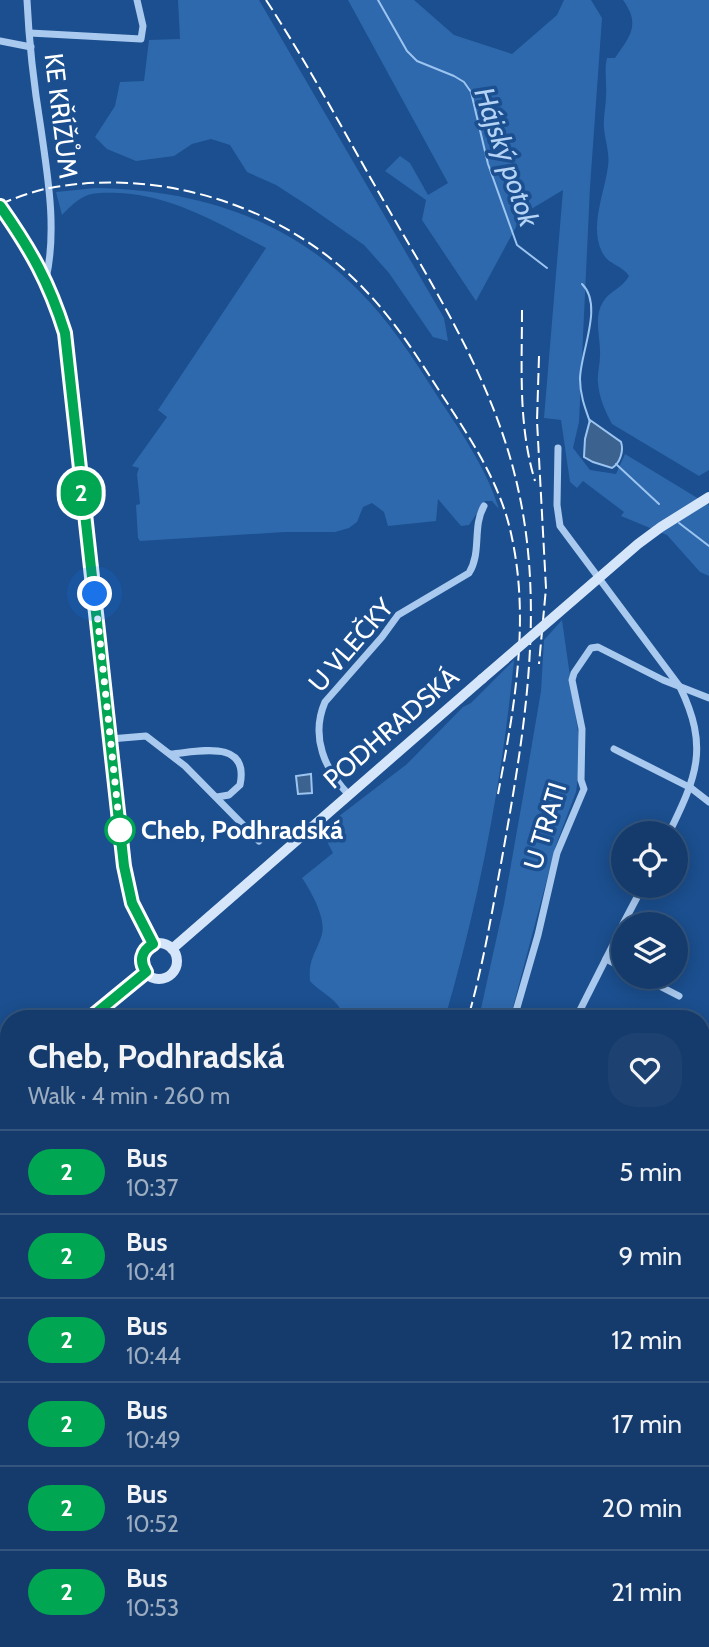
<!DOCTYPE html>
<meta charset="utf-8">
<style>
body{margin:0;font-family:Cabin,sans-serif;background:#1d4271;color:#f1f3f6;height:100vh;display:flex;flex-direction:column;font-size:26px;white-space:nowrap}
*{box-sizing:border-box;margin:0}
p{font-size:23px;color:#9dadc1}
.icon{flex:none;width:38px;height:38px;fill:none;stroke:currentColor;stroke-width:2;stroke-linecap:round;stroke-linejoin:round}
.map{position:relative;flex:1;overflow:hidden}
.panel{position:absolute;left:0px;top:1010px;width:710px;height:639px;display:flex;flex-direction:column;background:#143b6b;border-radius:28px 28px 0 0;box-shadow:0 4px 18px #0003,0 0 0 2px #33557e}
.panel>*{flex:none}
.badge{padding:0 14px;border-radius:23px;font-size:24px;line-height:46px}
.buttons{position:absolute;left:611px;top:821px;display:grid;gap:14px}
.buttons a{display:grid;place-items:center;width:77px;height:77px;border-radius:50%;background:#143b6b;box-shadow:0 4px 18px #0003,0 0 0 2px #33557e;font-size:35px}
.you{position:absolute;width:35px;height:35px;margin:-18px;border:5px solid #fff;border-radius:50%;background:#1a73e8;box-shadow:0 0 0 10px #1a73e833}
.map>.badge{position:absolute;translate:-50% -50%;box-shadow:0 0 0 4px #fff}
.round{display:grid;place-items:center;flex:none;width:74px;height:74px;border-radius:28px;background:#1d4271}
.summary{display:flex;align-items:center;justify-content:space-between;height:119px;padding:0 28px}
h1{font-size:33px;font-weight:700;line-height:52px}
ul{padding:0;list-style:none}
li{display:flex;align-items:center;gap:21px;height:84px;padding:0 28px;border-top:2px solid #33557e}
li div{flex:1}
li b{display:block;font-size:26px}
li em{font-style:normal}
li .badge{min-width:77px;font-weight:700;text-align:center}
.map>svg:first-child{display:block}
.green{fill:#2e69ad}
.water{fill:#3c6290;stroke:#9cc4f0;stroke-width:2}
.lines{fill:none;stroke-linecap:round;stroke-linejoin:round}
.stream{stroke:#9cc4f0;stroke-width:2}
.street{stroke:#a9c9ee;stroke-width:7}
.secondary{stroke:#d6e6fa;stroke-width:10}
.rail{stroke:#fff;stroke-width:2;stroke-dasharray:12 5;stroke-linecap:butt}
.secondary-bridge{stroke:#d6e6fa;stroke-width:10}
.line-casing{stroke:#fff;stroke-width:16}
.line{stroke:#00a651;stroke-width:10}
.walk{stroke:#fff;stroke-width:7;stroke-dasharray:0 12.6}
.stop-dot{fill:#fff;stroke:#00a651;stroke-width:3.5}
.labels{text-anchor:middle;stroke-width:7;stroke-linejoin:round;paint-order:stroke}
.street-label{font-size:26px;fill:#fff;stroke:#1b4f8f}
.stop-label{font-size:26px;font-weight:bold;fill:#fff;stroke:#1b4f8f;text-anchor:start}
.water-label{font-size:28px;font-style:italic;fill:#b5d3f5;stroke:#1b4f8f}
</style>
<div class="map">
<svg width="709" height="1647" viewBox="0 0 709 1647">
<rect width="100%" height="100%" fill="#1b4f8f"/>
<!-- green -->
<g class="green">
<polygon points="178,0 259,0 444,318 448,341 433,337 389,273 364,245 307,205 276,185 247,172 230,145 211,139 192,144 174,156 136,161 107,149 95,137 115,106 120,82 144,81 149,40 180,39"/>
<polygon points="348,0 414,0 454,35 512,54 557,15 564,0 591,0 602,18 590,187 579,422 573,448 590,470 616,474 625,454 709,505 709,576 700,572 667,535 621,516 624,512 583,481 577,488 570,482 561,420 544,418 563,190 523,214 476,301 422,220 426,200 385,171 400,156 410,163 428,195 448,183"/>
<path d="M623 0H709V470L699 476 612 424C605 411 599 397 598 383 597 374 600 364 600 356 601 338 593 318 603 302 610 290 622 289 629 276 622 265 608 265 602 252 589 226 605 192 608 166 610 154 605 140 604 128 603 117 606 107 606 96 607 83 604 70 607 58H615C630 36 641 25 623 0Z"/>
<path d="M96 188C197 190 288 218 360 292 390 322 413 358 436 394 460 431 486 467 499 509L492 501H485L469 525 461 526 438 499 436 521 388 526 384 512 372 503 363 507 357 522 349 528 335 532H285L140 541 138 538 136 505 140 504 137 474 139 468 132 466 167 417 158 410 266 248C219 224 174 196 120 193 110 193 98 192 88 195 77 199 70 207 62 215L56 192Z"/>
<polygon points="562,620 581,753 576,792 556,845 510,1018 479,1018 504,904 524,791 541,691 544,640"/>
<path d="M514 660C502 782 479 901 445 1018H345C336 996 324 996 310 981 308 958 317 952 322 934 326 918 311 891 302 878L333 853 321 830 407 764 463 707 471 703Z"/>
<polygon points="709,1066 709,1106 702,1106 702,1068"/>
<polygon points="9,1088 9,1120 0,1123 0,1090"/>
<rect x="702" y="1122" width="7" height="44"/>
<polygon points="9,1161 9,1240 0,1250 0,1165"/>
</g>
<!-- water -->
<g class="water">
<path d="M590 420 621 442C624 451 620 463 612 468L593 462 584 457 585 439Z"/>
<polygon points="311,774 312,793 298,794 296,776"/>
</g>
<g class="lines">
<!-- stream -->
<g class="stream">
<polyline points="378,0 407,51 417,61 454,76 464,82 471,92 488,164 517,245 547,268"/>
<path d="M582 284C604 305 580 353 580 379 580 395 585 408 590 422"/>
<polyline points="616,464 659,504"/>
<polyline points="679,523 709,546"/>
</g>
<!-- street -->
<g class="street">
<path d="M27 0C29 43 34 86 41 129 48 178 57 230 46 279"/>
<polyline points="30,33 141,39 143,26 137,0"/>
<polyline points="0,41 31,47"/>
<path d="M558 448 557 505 560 526 680 687C709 747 697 776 669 833"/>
<polyline points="110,739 146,736 185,766 259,841"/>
<polyline points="614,749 691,788 709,802"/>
<path d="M171 754C197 752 250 738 240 785L229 795 217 797"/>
<path d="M349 795C325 770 310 737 325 702L382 637 398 615 469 573C482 552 472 527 484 506"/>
<polyline points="623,924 643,886"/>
<polyline points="606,959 623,968"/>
<polyline points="640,976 679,996"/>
<polyline points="514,1018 538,935 557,853 584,789 581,780 582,729 572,680 574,673 591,648 598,647 663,680 709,698"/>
<polyline points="576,1018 623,925"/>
<polyline points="702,1058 709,1057"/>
<polyline points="702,1175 709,1175"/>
<polyline points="702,1236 709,1240"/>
<polyline points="702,1300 709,1279"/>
<polyline points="702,1464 709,1434"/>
<polyline points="702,1518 709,1521"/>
<polyline points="702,1603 709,1573"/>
<polyline points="228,1640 229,1647"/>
<polyline points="267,1640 268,1647"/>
<polyline points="314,1640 315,1647"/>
<polyline points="360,1640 361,1647"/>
<polyline points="550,1640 651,1647"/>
<polyline points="121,1647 127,1640"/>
<polyline points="691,1647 693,1640"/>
</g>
<!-- secondary -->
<g class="secondary">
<path d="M0 206C29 247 51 285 65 333L124 866 132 903 153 944"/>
<circle cx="159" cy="961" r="18"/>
<polyline points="172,949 482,679"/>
<polyline points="90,1018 146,973"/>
<polyline points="0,1064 9,1060"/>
<polyline points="702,1392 709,1394"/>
<polyline points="451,1647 484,1641"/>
</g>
<!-- rail -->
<g class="rail">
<path d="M266 0C308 64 344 132 382 198 435 290 493 380 517 484 546 608 524 735 502 858 492 912 483 966 468 1018"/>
<path d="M0 204C16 198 33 191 50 188 162 167 287 207 365 290 394 320 417 356 440 392 470 438 501 483 512 538 530 623 514 710 498 794"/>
<path d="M522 310C522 368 518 425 535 481"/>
<polyline points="539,356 537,421 546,588 539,664"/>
<polyline points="702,1111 709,1111"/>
<polyline points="43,1647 48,1640"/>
<polyline points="56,1647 61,1640"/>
</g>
<!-- secondary-bridge -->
<polyline class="secondary-bridge" points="482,679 638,544 661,527 709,497"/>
</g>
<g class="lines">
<!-- line casing -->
<g class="line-casing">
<path id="line" d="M0 206C31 250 49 282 65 333L124 866 132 903 153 944C141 951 139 961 146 972L90 1018"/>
</g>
<!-- line -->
<use href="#line" class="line"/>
<!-- walk -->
<polyline class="walk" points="95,594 121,839 120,830"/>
</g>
<!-- markers -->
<circle class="stop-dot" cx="120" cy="830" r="14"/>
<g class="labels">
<!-- street labels -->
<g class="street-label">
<text transform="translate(61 116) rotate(83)" y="9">KE KŘÍŽŮM</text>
<text transform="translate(351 645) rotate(-49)" y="9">U VLEČKY</text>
<text transform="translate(391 728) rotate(-41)" y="9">PODHRADSKÁ</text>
<text transform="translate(545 826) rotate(-73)" y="9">U TRATI</text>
</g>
<!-- stop labels -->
<g class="stop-label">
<text x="141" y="839">Cheb, Podhradská</text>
</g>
<!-- water labels -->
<g class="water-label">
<text transform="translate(507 157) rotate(71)" y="10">Hájský potok</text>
</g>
</g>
</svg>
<div class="buttons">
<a><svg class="icon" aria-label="locate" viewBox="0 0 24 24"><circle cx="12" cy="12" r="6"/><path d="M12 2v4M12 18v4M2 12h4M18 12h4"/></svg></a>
<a><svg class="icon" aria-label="layers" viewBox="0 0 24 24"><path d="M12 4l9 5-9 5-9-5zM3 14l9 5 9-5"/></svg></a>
</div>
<div class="you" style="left:95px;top:594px"></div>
<b class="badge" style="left:81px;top:493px;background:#00a651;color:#fff">2</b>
<section class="panel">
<div class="summary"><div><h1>Cheb, Podhradská</h1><p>Walk · 4 min · 260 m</p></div><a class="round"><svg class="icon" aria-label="heart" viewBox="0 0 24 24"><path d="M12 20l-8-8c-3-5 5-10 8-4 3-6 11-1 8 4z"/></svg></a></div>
<ul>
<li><span class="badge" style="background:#00a651;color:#fff">2</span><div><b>Bus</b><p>10:37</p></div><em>5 min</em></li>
<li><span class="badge" style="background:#00a651;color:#fff">2</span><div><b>Bus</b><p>10:41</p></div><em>9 min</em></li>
<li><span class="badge" style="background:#00a651;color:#fff">2</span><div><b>Bus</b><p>10:44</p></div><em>12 min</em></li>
<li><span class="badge" style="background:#00a651;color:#fff">2</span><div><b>Bus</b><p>10:49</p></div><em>17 min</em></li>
<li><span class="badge" style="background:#00a651;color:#fff">2</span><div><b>Bus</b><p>10:52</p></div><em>20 min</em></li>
<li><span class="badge" style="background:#00a651;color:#fff">2</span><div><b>Bus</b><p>10:53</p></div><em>21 min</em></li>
</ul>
</section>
</div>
